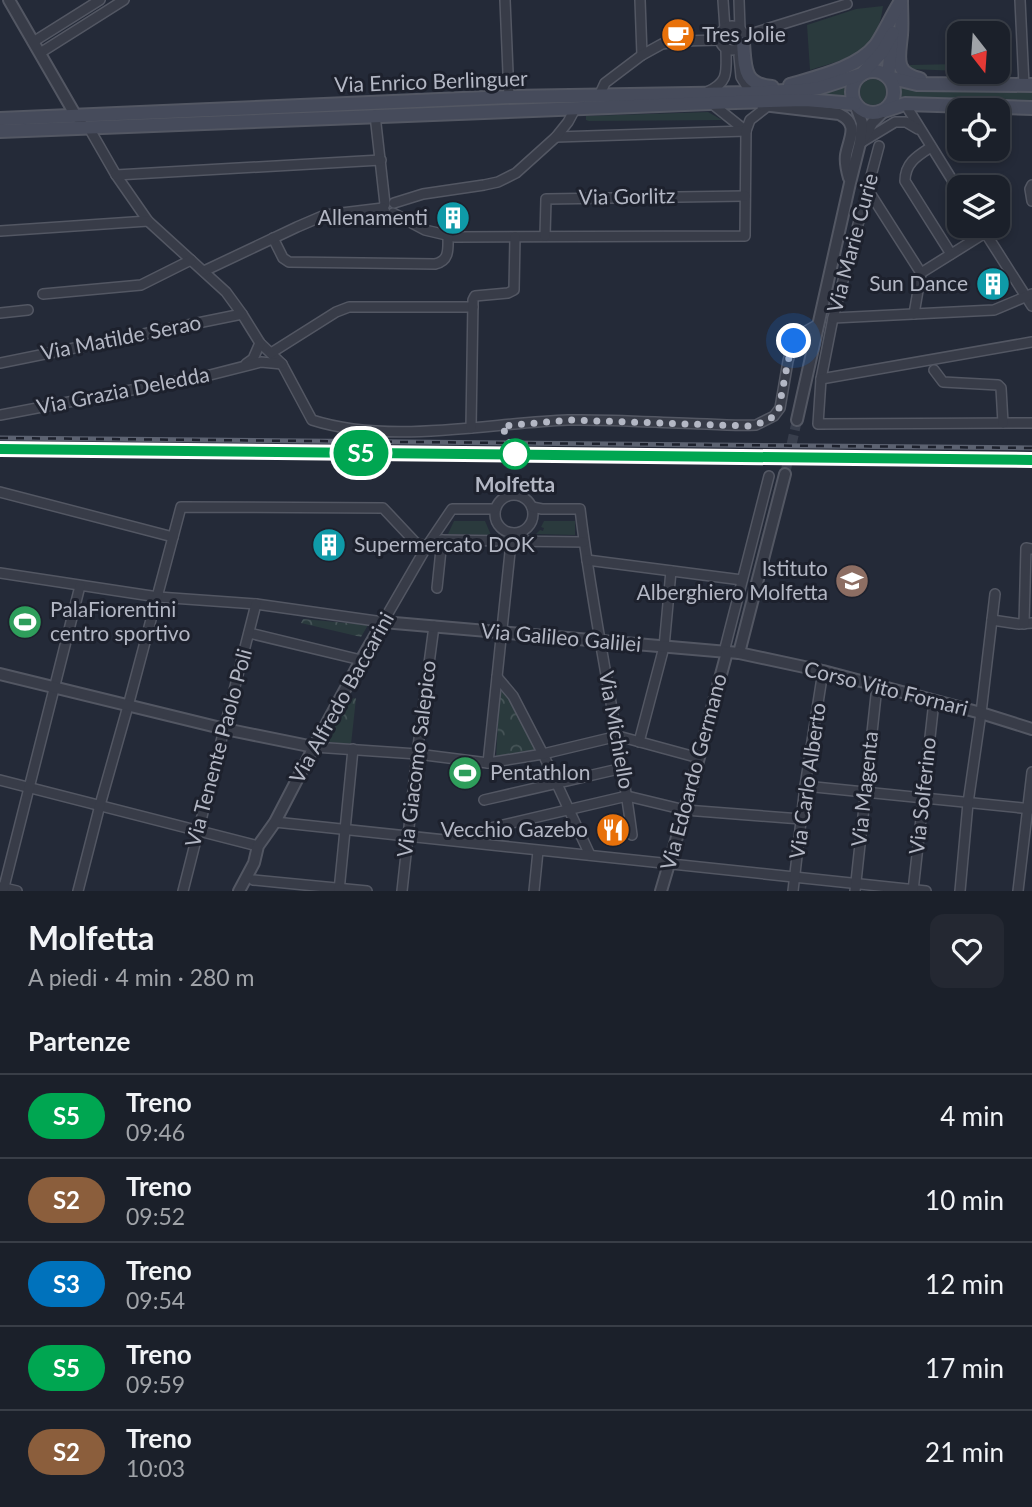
<!DOCTYPE html>
<html lang="it">
<meta charset="utf-8">
<style>
body{margin:0;font-family:Lato,sans-serif;background:#242832;color:#f1f3f6;height:100vh;display:flex;flex-direction:column;font-size:26px;white-space:nowrap}
*{box-sizing:border-box;margin:0}
p{font-size:23px;color:#a0a3a8}
.icon{flex:none;width:38px;height:38px;fill:none;stroke:currentColor;stroke-width:2;stroke-linecap:round;stroke-linejoin:round}
.map{position:relative;height:891px;overflow:hidden}
.panel{display:flex;flex-direction:column;background:#1b202a;flex:1}
.panel>*{flex:none}
.badge{padding:0 14px;border-radius:23px;font-size:24px;line-height:46px}
.needle{width:46px;rotate:163deg}
.controls{position:absolute;left:947px;top:21px;display:grid;gap:14px}
.controls a{display:grid;place-items:center;width:63px;height:63px;border-radius:14px;background:#1b202a;box-shadow:0 4px 10px #0003,0 0 0 2px #393e47;font-size:35px}
.you{position:absolute;width:35px;height:35px;margin:-18px;border:5px solid #fff;border-radius:50%;background:#1a73e8;box-shadow:0 0 0 10px #1a73e833}
.map>.badge{position:absolute;translate:-50% -50%;box-shadow:0 0 0 4px #fff}
h2{padding:0 28px;font-size:26px;line-height:63px}
.round{display:grid;place-items:center;flex:none;width:74px;height:74px;border-radius:14px;background:#242832}
.overview{display:flex;align-items:center;justify-content:space-between;height:119px;padding:0 28px}
h1{font-size:33px;font-weight:700;line-height:52px}
ul{padding:0;list-style:none}
li{display:flex;align-items:center;gap:21px;height:84px;padding:0 28px;border-top:2px solid #393e47}
li div{flex:1}
li b{display:block;font-size:26px}
li em{font-style:normal}
li .badge{min-width:77px;font-weight:700;text-align:center}
.map>svg:first-child{display:block}
.grass{fill:#2a3a3d}
.park{fill:url(#park-crowns)}
.lines{fill:none;stroke-linecap:round;stroke-linejoin:round}
.tertiary-tunnel{stroke:#393f4d;stroke-width:10;stroke-dasharray:10 5;stroke-linecap:butt}
.minor-casing{stroke:#535763;stroke-width:12}
.tertiary-casing{stroke:#535763;stroke-width:14}
.secondary-casing{stroke:#535763;stroke-width:16}
.minor{stroke:#383c48;stroke-width:9}
.tertiary{stroke:#383c48;stroke-width:10}
.secondary{stroke:#464b5b;stroke-width:12}
.rail-casing{stroke:#5c6271;stroke-width:5}
.rail{stroke:#1d212d;stroke-width:2.5;stroke-dasharray:8;stroke-linecap:butt}
.line-casing{stroke:#fff;stroke-width:16}
.line{stroke:#00a651;stroke-width:10}
.walk{stroke:#b3b7c4;stroke-width:7;stroke-dasharray:0 12.6}
.stop-dot{fill:#fff;stroke:#00a651;stroke-width:3.5}
.labels{text-anchor:middle;stroke-width:6;stroke-linejoin:round;paint-order:stroke}
.poi-label{font-size:21px;fill:#b3b7c4;stroke:#1d212d;text-anchor:start}
.street-label{font-size:21px;fill:#b3b7c4;stroke:#1d212d}
.stop-label{font-size:21px;font-weight:bold;fill:#b3b7c4;stroke:#1d212d}
</style>
<div class="map">
<svg width="1032" height="891" viewBox="0 0 1032 891">
<defs>
<pattern id="park-crowns" width="20" height="18" patternUnits="userSpaceOnUse" patternTransform="scale(1.75)"><rect width="20" height="18" fill="#2a3a3d"/><path d="M2 6a3 3 0 1 1 6 0M12 15a3 3 0 1 1 6 0" fill="none" stroke="#465457"/></pattern>
</defs>
<rect width="100%" height="100%" fill="#242a38"/>
<!-- grass -->
<g class="grass">
<path d="M883 6C877 54 849 58 810 70L807 25 856 9Z"/>
<polygon points="959,64 959,71 910,69 910,65"/>
<circle cx="873" cy="92" r="13"/>
<polygon points="898,83 1032,90 1032,100 917,98 899,103 900,92"/>
<polygon points="847,84 847,100 113,121 113,118 802,93"/>
<polygon points="708,112 722,120 589,121 586,120 586,116"/>
<polygon points="454,521 485,521 491,535 448,534"/>
<polygon points="544,521 575,521 575,535 536,534 540,530 543,531 544,528 541,527"/>
</g>
<!-- park -->
<g class="park">
<polygon points="303,619 368,625 361,637 301,623"/>
<polygon points="500,690 506,691 538,752 496,758"/>
<polygon points="356,698 351,744 327,742 349,699"/>
</g>
<g class="lines">
<!-- tertiary-tunnel -->
<polyline class="tertiary-tunnel" points="785,474 797,420"/>
<!-- minor casing -->
<g class="minor-casing">
<g id="minor">
<polyline points="505,0 509,97"/>
<polyline points="640,0 642,55"/>
<polyline points="723,0 725,29"/>
<polyline points="739,0 740,29"/>
<polyline points="1020,0 1024,85"/>
<circle cx="732" cy="38" r="12"/>
<polyline points="744,36 847,4"/>
<polyline points="33,42 100,0"/>
<polyline points="40,53 124,0"/>
<polyline points="739,56 741,77 751,93"/>
<path d="M707 92C730 82 726 71 726 48"/>
<polyline points="599,96 605,83 642,55 662,44 682,41 720,40"/>
<polyline points="711,103 746,131"/>
<polyline points="905,104 959,191"/>
<polyline points="375,115 385,204 383,208 385,212"/>
<path d="M89 128 116 175 148 221 226 292 242 314 260 343 282 364 312 420C390 445 488 423 568 420 614 419 661 423 707 424 723 425 740 426 756 425L774 416 780 408 788 361 794 341 799 335 817 325"/>
<polyline points="556,137 746,131"/>
<polyline points="862,142 895,122 906,122 918,129"/>
<polyline points="879,146 833,318 821,379 818,424 1032,423"/>
<path d="M931 147C917 156 905 163 905 181L951 254"/>
<polyline points="116,175 381,160"/>
<polyline points="1032,185 1030,189 1032,201"/>
<polyline points="868,190 921,273 914,314"/>
<polyline points="394,203 423,194 484,185 498,182 516,173 556,137 568,122 575,109"/>
<polyline points="393,213 425,230 455,237 745,236 746,131 750,120 768,106"/>
<polyline points="981,226 1032,306"/>
<polyline points="0,231 148,221"/>
<polyline points="545,236 546,199 745,196"/>
<path d="M273 238 283 258 289 262 435 264C450 261 448 248 448 236"/>
<polyline points="204,271 297,227 325,215 383,208"/>
<polyline points="921,273 985,233"/>
<polyline points="43,294 141,285 191,260"/>
<polyline points="0,313 28,310"/>
<polyline points="833,318 994,310 1032,294"/>
<polyline points="271,353 336,312 349,307 473,307"/>
<polyline points="0,363 242,314"/>
<polyline points="246,364 253,359 260,343"/>
<polyline points="934,370 943,382 998,385 1001,388 1003,423"/>
<polyline points="821,379 1032,342"/>
<polyline points="0,415 210,375 261,362 282,364"/>
<polyline points="471,428 473,300 475,296 508,293 514,290 515,237"/>
<polyline points="0,492 173,537"/>
<circle cx="514" cy="514" r="19"/>
<path d="M532 507 542 509H580C593 619 618 726 632 835"/>
<polyline points="427,546 442,540 584,542"/>
<polyline points="587,560 742,580"/>
<polyline points="0,573 158,597 256,604 383,622 427,546 452,509 495,509"/>
<polyline points="437,588 442,540"/>
<polyline points="992,620 1019,624 1032,623"/>
<polyline points="1024,624 1026,548 1032,549"/>
<polyline points="249,633 361,660"/>
<polyline points="724,652 769,476"/>
<polyline points="497,677 513,696 543,754 590,855"/>
<polyline points="639,742 664,647 671,571"/>
<polyline points="314,747 417,754 488,763 543,754 618,736 699,758"/>
<polyline points="488,763 512,533"/>
<polyline points="0,780 258,846"/>
<polyline points="805,786 1032,809"/>
<polyline points="484,800 623,768"/>
<polyline points="275,822 926,891"/>
<polyline points="482,830 627,796 685,810 801,819"/>
<polyline points="253,880 367,891"/>
<polyline points="0,887 17,891"/>
<polyline points="3,891 80,586"/>
<polyline points="78,891 100,805 128,706 181,507 383,508 416,543 427,546"/>
<polyline points="183,891 256,604"/>
<polyline points="339,891 353,749"/>
<polyline points="402,891 417,754 434,626"/>
<polyline points="534,891 538,851"/>
<polyline points="793,891 805,786 823,671"/>
<polyline points="855,891 877,686"/>
<polyline points="913,891 934,701"/>
<polyline points="960,891 968,803 981,713 995,594"/>
<polyline points="1018,891 1032,772"/>
</g>
</g>
<!-- tertiary casing -->
<g class="tertiary-casing">
<g id="tertiary">
<polyline points="9,0 76,116 81,120"/>
<path d="M762 105 839 114C860 124 849 138 846 155 845 162 847 171 849 178"/>
<polyline points="862,141 872,123 884,111"/>
<polyline points="797,420 850,183 860,143 862,123 855,104"/>
<polyline points="739,653 785,474"/>
<polyline points="0,674 225,729 314,747"/>
<polyline points="239,891 254,863 258,846 275,822 314,747 361,660 383,622 739,653 823,671 981,713 1032,729"/>
<polyline points="661,891 685,810 727,652"/>
</g>
</g>
<!-- secondary casing -->
<g class="secondary-casing">
<g id="secondary">
<path d="M901 1C901 12 902 24 901 35 899 57 893 73 920 79"/>
<polyline points="892,38 888,77 917,84 1032,85"/>
<path d="M743 43C745 67 743 85 772 87"/>
<circle cx="873" cy="92" r="21"/>
<path d="M790 85C817 77 858 68 876 45 885 32 892 15 901 1"/>
<polyline points="884,111 905,104 1032,108"/>
<polyline points="0,119 509,97 751,93 803,90 819,88 862,74 882,52 893,33"/>
<polyline points="0,131 735,102 805,100 855,104"/>
</g>
</g>
<!-- minor -->
<use href="#minor" class="minor"/>
<!-- tertiary -->
<use href="#tertiary" class="tertiary"/>
<!-- secondary -->
<use href="#secondary" class="secondary"/>
<!-- rail casing -->
<g class="rail-casing">
<g id="rail">
<polyline points="0,438 1032,448"/>
<polyline points="0,449 1032,460"/>
</g>
</g>
<!-- rail -->
<use href="#rail" class="rail"/>
</g>
<g class="lines">
<!-- line casing -->
<g class="line-casing">
<polyline id="line" points="0,449 1032,460"/>
</g>
<!-- line -->
<use href="#line" class="line"/>
<!-- walk -->
<polyline class="walk" points="515,454 502,426 569,420 748,426 765,422 774,416 779,408 788,361 794,341"/>
</g>
<!-- icons -->
<defs>
<g id="cafe-disc" transform="scale(1.75)"><circle r="9.5" fill="#e8710a" stroke="#1d212d"/><path d="M-5.5-4.5H6V0H3Q3 3.5 0 3.5H-2.5Q-5.5 3.5-5.5 0ZM3-3.2v2h1.7v-2ZM-6 4.5H4V6H-6Z" fill="#fff"/></g>
<g id="building-disc" transform="scale(1.75)"><circle r="9.5" fill="#0f9aa8" stroke="#1d212d"/><path d="M-4-6H4V6H1V3H-1V6H-4ZM-2.5-4.3h1.7v1.8h-1.7ZM.8-4.3h1.7v1.8H.8ZM-2.5-1h1.7V.8h-1.7ZM.8-1h1.7V.8H.8Z" fill="#fff"/></g>
<g id="school-disc" transform="scale(1.75)"><circle r="9.5" fill="#8d6e63" stroke="#1d212d"/><path d="M0-5L7-2L0 1L-7-2ZM-4 1L0 2.5L4 1V4Q0 6-4 4Z" fill="#fff"/></g>
<g id="stadium-disc" transform="scale(1.75)"><circle r="9.5" fill="#2e9e5b" stroke="#1d212d"/><path d="M0-5a6.5 5 0 1 0 0 10a6.5 5 0 1 0 0-10ZM-3.5-1.8h7v3.6h-7Z" fill="#fff"/></g>
<g id="restaurant-disc" transform="scale(1.75)"><circle r="9.5" fill="#e8710a" stroke="#1d212d"/><path d="M-5-6h1v4h1v-4h1v4h1v-4h1v5L-1.5 .5V6h-2V.5L-5-1ZM5-6V6H3V1.5H1.5Q1.5-4 5-6Z" fill="#fff"/></g>
</defs>
<g fill-rule="evenodd">
<use href="#cafe-disc" x="678" y="35"/>
<use href="#building-disc" x="453" y="218"/>
<use href="#building-disc" x="993" y="284"/>
<use href="#building-disc" x="329" y="545"/>
<use href="#school-disc" x="852" y="581"/>
<use href="#stadium-disc" x="25" y="622"/>
<use href="#stadium-disc" x="465" y="773"/>
<use href="#restaurant-disc" x="613" y="830"/>
</g>
<!-- markers -->
<circle class="stop-dot" cx="515" cy="454" r="14"/>
<g class="labels">
<!-- poi labels -->
<g class="poi-label">
<text x="702" y="42">Tres Jolie</text>
<text x="428" y="225" text-anchor="end">Allenamenti</text>
<text x="968" y="291" text-anchor="end">Sun Dance</text>
<text x="354" y="552">Supermercato DOK</text>
<text x="828" y="576" text-anchor="end">Istituto<tspan x="828" dy="24">Alberghiero Molfetta</tspan></text>
<text x="50" y="617">PalaFiorentini<tspan x="50" dy="24">centro sportivo</tspan></text>
<text x="490" y="780">Pentathlon</text>
<text x="588" y="837" text-anchor="end">Vecchio Gazebo</text>
</g>
<!-- street labels -->
<g class="street-label">
<text transform="translate(431 82) rotate(-2)" y="7">Via Enrico Berlinguer</text>
<text transform="translate(627 197) rotate(-1)" y="7">Via Gorlitz</text>
<text transform="translate(853 243) rotate(-75)" y="7">Via Marie Curie</text>
<text transform="translate(121 338) rotate(-11)" y="7">Via Matilde Serao</text>
<text transform="translate(123 391) rotate(-11)" y="7">Via Grazia Deledda</text>
<text transform="translate(561 638) rotate(5)" y="7">Via Galileo Galilei</text>
<text transform="translate(886 689) rotate(14)" y="7">Corso Vito Fornari</text>
<text transform="translate(342 698) rotate(-61)" y="7">Via Alfredo Baccarini</text>
<text transform="translate(616 730) rotate(80)" y="7">Via Michiello</text>
<text transform="translate(219 748) rotate(-75)" y="7">Via Tenente Paolo Poli</text>
<text transform="translate(417 759) rotate(-83)" y="7">Via Giacomo Salepico</text>
<text transform="translate(694 772) rotate(-75)" y="7">Via Edoardo Germano</text>
<text transform="translate(808 781) rotate(-82)" y="7">Via Carlo Alberto</text>
<text transform="translate(865 789) rotate(-84)" y="7">Via Magenta</text>
<text transform="translate(923 796) rotate(-84)" y="7">Via Solferino</text>
</g>
<!-- stop labels -->
<g class="stop-label">
<text x="515" y="492">Molfetta</text>
</g>
</g>
</svg>
<div class="controls">
<a><svg class="needle" viewBox="-14 -14 28 28"><path d="M0-13l5 13h-10z" fill="#e53935"/><path d="M0 13l5-13h-10z" fill="#a0a3a8"/></svg></a>
<a><svg class="icon" aria-label="locate" viewBox="0 0 24 24"><circle cx="12" cy="12" r="6"/><path d="M12 2v4M12 18v4M2 12h4M18 12h4"/></svg></a>
<a><svg class="icon" aria-label="layers" viewBox="0 0 24 24"><path d="M12 4l9 5-9 5-9-5zM3 14l9 5 9-5"/></svg></a>
</div>
<div class="you" style="left:794px;top:341px"></div>
<b class="badge" style="left:361px;top:453px;background:#00a651;color:#fff">S5</b>
</div>
<section class="panel">
<div class="overview"><div><h1>Molfetta</h1><p>A piedi · 4 min · 280 m</p></div><a class="round"><svg class="icon" aria-label="heart" viewBox="0 0 24 24"><path d="M12 20l-8-8c-3-5 5-10 8-4 3-6 11-1 8 4z"/></svg></a></div>
<h2>Partenze</h2>
<ul>
<li><span class="badge" style="background:#00a651;color:#fff">S5</span><div><b>Treno</b><p>09:46</p></div><em>4 min</em></li>
<li><span class="badge" style="background:#8b5e3c;color:#fff">S2</span><div><b>Treno</b><p>09:52</p></div><em>10 min</em></li>
<li><span class="badge" style="background:#0072bc;color:#fff">S3</span><div><b>Treno</b><p>09:54</p></div><em>12 min</em></li>
<li><span class="badge" style="background:#00a651;color:#fff">S5</span><div><b>Treno</b><p>09:59</p></div><em>17 min</em></li>
<li><span class="badge" style="background:#8b5e3c;color:#fff">S2</span><div><b>Treno</b><p>10:03</p></div><em>21 min</em></li>
</ul>
</section>
